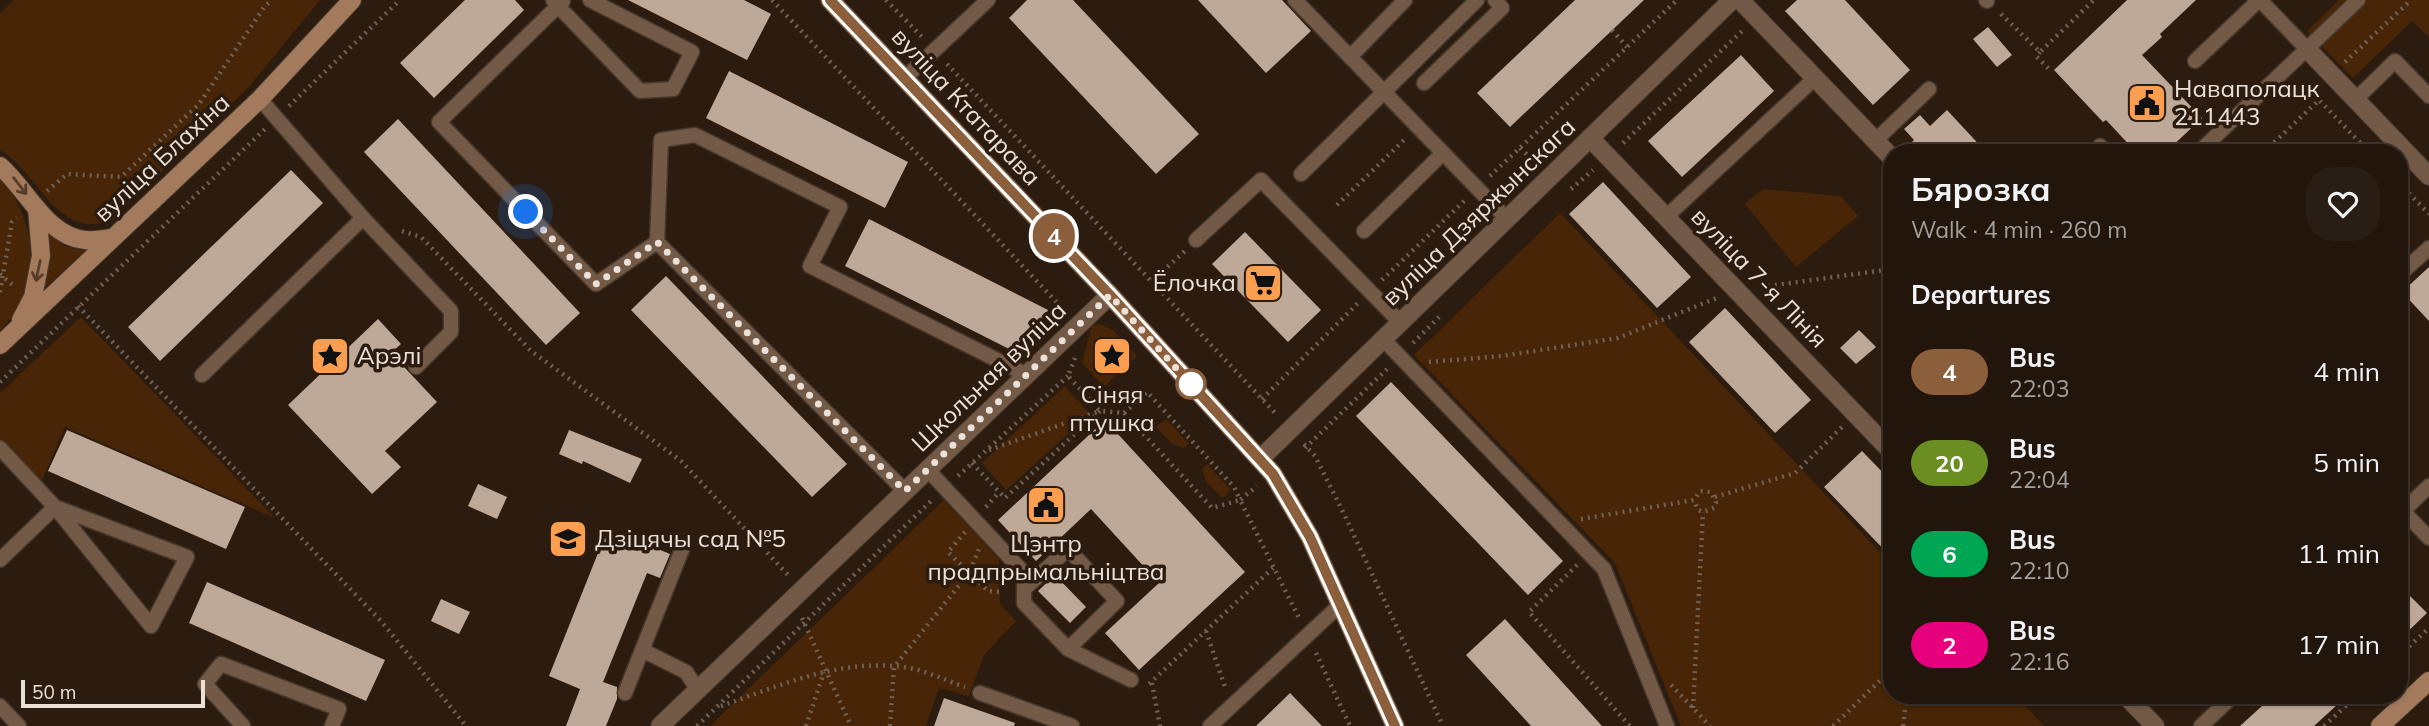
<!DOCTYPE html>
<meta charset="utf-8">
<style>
body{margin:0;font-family:Mulish,sans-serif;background:#291e15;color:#f1f3f6;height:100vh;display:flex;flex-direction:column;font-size:26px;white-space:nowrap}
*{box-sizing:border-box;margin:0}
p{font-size:23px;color:#a29f9d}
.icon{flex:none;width:38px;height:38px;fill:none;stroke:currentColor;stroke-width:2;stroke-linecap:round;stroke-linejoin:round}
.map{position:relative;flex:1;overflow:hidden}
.drawer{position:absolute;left:1883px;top:144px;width:525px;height:560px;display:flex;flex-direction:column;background:#21150c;border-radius:28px;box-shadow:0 2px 5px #0004,0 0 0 2px #3e342d}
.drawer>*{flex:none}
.badge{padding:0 14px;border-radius:23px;font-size:24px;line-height:46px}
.scale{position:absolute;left:21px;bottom:18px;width:184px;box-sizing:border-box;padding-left:7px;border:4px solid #ece1d9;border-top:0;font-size:19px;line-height:24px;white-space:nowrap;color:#ece1d9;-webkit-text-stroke:5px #2c1c10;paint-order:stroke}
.you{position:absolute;width:35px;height:35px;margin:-18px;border:5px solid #fff;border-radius:50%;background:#1a73e8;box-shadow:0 0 0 10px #1a73e833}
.map>.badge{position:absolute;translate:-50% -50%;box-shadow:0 0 0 4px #fff}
h2{padding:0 28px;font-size:26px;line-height:63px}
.round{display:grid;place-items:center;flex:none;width:74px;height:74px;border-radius:28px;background:#291e15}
.summary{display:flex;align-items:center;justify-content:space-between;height:119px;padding:0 28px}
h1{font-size:33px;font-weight:700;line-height:52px}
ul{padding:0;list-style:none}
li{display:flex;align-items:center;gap:21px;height:91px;padding:0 28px}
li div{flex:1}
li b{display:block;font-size:26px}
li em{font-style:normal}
li .badge{min-width:77px;font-weight:700;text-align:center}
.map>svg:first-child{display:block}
.green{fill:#472506}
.building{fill:#bea999}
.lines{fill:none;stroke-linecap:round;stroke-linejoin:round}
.lane-casing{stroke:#47382c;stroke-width:17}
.street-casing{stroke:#47382c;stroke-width:20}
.secondary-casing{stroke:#47382c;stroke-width:20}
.path{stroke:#706157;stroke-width:4.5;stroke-dasharray:2 5;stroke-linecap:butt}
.lane{stroke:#735a46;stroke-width:14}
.street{stroke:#735a46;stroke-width:18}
.secondary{stroke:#a37a5b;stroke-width:18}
.oneway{stroke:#563d2a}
.line-casing{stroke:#fff;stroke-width:16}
.line{stroke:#8b5e3c;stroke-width:10}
.walk{stroke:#ece1d9;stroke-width:7;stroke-dasharray:0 12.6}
.stop-dot{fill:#fff;stroke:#8b5e3c;stroke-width:3.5}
.labels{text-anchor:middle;stroke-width:7;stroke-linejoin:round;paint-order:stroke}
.poi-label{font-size:24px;fill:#ece1d9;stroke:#2c1c10;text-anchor:start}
.street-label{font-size:24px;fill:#ece1d9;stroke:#2c1c10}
</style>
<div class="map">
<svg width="2429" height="726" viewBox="0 0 2429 726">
<rect width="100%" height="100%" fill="#2c1c10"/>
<!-- green -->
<g class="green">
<path d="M14 0H320L249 87 111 221C67 235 49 199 24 171 17 162 8 156 0 149V14Z"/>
<polygon points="2339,0 2429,0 2429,37 2412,21 2353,78 2307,31"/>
<path d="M0 177C39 224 43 286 0 331Z"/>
<polygon points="1763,189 1841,196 1858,216 1796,267 1745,204"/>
<polygon points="1560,213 1892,565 1892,695 2015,695 2044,726 1681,726 1615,563 1414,355"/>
<polygon points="48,232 64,245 85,251 43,290 50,252"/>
<polygon points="81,317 275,518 65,427 40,485 0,443 0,393"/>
<polygon points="1100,324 1113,330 1137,356 1104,387 1082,363 1092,325"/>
<polygon points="1065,386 1090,414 1006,490 982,463"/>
<polygon points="1166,419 1189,444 1184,448 1171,443 1156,427"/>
<polygon points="1207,464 1231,490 1222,498 1206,482 1202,469"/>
<polygon points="944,500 999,559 1000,604 1016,621 984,655 969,696 939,688 926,726 710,726"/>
</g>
<!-- building -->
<g class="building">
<polygon points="465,0 515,0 524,10 434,98 400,63"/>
<polygon points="628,0 744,0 771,14 747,60"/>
<polygon points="1027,0 1073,0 1199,134 1156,174 1009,18"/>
<polygon points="1198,0 1282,0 1311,31 1266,73"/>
<polygon points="1575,0 1644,0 1510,127 1477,93"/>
<polygon points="1797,0 1845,0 1910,70 1873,105 1785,11"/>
<polygon points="2127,0 2196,0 2160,34 2162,37 2142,55 2202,118 2166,152 2136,152 2106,120 2103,122 2054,70"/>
<polygon points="1988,27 2012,55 1997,67 1973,39"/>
<polygon points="1741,55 1774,91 1682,177 1648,141"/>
<polygon points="729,71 908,162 885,208 706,118"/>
<polygon points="1947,110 1986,152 1901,152 1914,140 1904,129 1920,115 1930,126"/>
<polygon points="398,119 580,313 546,345 364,152"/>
<polygon points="291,170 323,203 160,361 128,327"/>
<polygon points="1603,182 1691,277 1657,308 1569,214"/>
<polygon points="869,219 1048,310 1025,357 845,266"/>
<polygon points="1245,232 1321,310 1288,342 1212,264"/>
<polygon points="2429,267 2429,321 2402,292"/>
<polygon points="666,276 847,464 812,497 631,310"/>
<polygon points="1725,308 1811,400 1775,433 1689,342"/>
<polygon points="378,319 401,344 391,353 437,402 385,451 401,467 372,494 288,405"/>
<polygon points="1859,330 1876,347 1856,364 1840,348"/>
<polygon points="1391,382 1563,561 1528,595 1356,416"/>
<polygon points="1105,420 1245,572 1139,670 1105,633 1159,583 1091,509 1036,561 998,520"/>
<polygon points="67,430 245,507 226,549 48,471"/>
<polygon points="569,430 642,459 630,483 583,461 582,464 559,454"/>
<polygon points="1862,451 1892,482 1892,558 1824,487"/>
<polygon points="478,484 507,497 497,519 468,506"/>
<polygon points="604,538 638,551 641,542 670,554 660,578 647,573 603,682 617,687 617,699 606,726 566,726 580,689 549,676"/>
<polygon points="1055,575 1086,607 1070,623 1038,591"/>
<polygon points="207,582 385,660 366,701 189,623"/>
<polygon points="2399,585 2427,613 2399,640"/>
<polygon points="441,599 470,612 459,634 431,621"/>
<polygon points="1505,619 1602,726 1531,726 1466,655"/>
<polygon points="1290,693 1322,726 1256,726"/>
<polygon points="2274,695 2348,695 2314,726 2240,726"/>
<polygon points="944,698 1015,723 1014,726 934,726"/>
</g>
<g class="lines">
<!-- lane casing -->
<g class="lane-casing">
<g id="lane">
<polyline points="553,0 558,6 439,122 596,284 657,242 905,491"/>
<polyline points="1295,0 1507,219"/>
<polyline points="1986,0 1987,1"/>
<polyline points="2260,0 2307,49"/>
<polyline points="563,1 558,6 640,91 673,89 692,52 590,0"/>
<polyline points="1350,57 1405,0"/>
<polyline points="2195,61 2259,0"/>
<polyline points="905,78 988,0"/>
<polyline points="1424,83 1502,8 1495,0"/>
<polyline points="260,99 363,218 451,311 451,332 416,367"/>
<polyline points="2356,99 2395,61 2429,96"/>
<polyline points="1875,141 1929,89"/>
<polyline points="2100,146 2106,152"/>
<polyline points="2199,152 2358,0"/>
<polyline points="1301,174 1477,0"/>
<polyline points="1666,217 1815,78"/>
<polyline points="1364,231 1443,153"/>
<polyline points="1196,240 1261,180 1400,322"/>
<polyline points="657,242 661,140 695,135 840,207 810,266 1027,375"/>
<polyline points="2399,275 2429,248"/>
<polyline points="1383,339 1604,569 1667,726"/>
<polyline points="202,375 363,218"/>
<polyline points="0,448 55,507 151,626 187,557 55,507 0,560"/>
<polyline points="928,470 1024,573 1024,603 1068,649 1131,680"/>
<polyline points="2429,486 2403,511 2429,538"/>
<polyline points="1024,589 1068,549 1117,601 1068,649"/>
<polyline points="642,650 686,672 698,690"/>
<polyline points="625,693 683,547"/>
<polyline points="980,693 1072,726"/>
<polyline points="0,706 19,726"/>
<polyline points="243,726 205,684 221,664 339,709 332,726"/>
<polyline points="1210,726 1341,604"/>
<polyline points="2201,726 2234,695"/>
</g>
</g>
<!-- street casing -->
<g class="street-casing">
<g id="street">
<polyline points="1740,0 1892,158"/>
<polyline points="2307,49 2429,176"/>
<polyline points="1590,138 1892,452"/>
<polyline points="1260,459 1732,0"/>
<polyline points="2125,695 2155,726"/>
<polyline points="660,726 1110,295"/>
</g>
</g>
<!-- secondary casing -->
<g class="secondary-casing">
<g id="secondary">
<polyline points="830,0 1110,295 1273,474 1310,537 1395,726"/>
<path d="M0 166C27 189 46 236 85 240 93 241 103 239 112 238"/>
<polyline points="21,320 33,297 41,256 37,209"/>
<polyline points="0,345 260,99 352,0"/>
<polyline points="2380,726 2429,681"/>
</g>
</g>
<!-- path -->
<g class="path">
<polyline points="772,0 1064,310"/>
<polyline points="886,0 922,37"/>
<polyline points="2001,14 2040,52 2094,0"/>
<polyline points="1612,30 1627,47"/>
<polyline points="2040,52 2036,56 2049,69"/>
<polyline points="2345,62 2411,0"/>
<polyline points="947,64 1277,415"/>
<polyline points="289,106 400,0"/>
<polyline points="1623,143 1742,31"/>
<polyline points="1520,148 1536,163"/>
<polyline points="2173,152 2181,144"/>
<polyline points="2264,152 2319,100 2369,152"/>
<polyline points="1490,176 1677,0"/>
<polyline points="2399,183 2429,214"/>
<polyline points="1571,189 1593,170"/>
<polyline points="47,191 67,174 121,177 199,104 265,6 272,0"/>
<polyline points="1337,205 1404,140"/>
<polyline points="402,231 421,237 530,350 681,461 790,577"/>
<polyline points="0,274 15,287"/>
<polyline points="1382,280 1464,201"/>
<polyline points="1152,281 1185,251"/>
<polyline points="1761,287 1892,269"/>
<polyline points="0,292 12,222 17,218"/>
<polyline points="78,306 381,621 466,726"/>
<polyline points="1413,343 1439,317"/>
<polyline points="1075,358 1068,376 1100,411 1124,413 1212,508 1240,500 1300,620"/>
<polyline points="1429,362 1502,356 1618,338 1719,297"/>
<polyline points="0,382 265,129"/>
<polyline points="1262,399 1358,303"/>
<polyline points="1124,413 1147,392 1234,487 1240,500 1257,486"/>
<polyline points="1304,444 1315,456 1344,514 1443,726"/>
<polyline points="1305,448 1387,369"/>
<polyline points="989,450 1100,411"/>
<polyline points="972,463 1005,498 1100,411"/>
<polyline points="958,476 1068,376"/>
<polyline points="1715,497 1795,473 1842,427"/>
<polyline points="986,507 999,492"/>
<polyline points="1581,519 1694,500 1700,491 1711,492 1716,502 1714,508 1703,512 1698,510 1694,500"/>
<polyline points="965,532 948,552 988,591 1000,592"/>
<polyline points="1577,565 1529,612 1630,726"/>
<polyline points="970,573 1000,573"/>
<polyline points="802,618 851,726"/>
<polyline points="1206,631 1225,687"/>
<polyline points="1316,653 1350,726"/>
<polyline points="2399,656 2429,628"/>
<polyline points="1152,683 1160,726"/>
<polyline points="1149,684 1273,568"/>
<polyline points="1671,685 1710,726"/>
<path d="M721 706C782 685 847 655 914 669 931 673 948 681 965 687"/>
<polyline points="1693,708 1703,512"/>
<polyline points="697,726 931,501"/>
<polyline points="806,726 824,672"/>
<polyline points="890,726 894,667 969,573 979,549"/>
<polyline points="1833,726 1892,669"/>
<polyline points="1903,726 1907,695"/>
<polyline points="2324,726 2358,695"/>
</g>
<!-- lane -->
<use href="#lane" class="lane"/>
<!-- street -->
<use href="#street" class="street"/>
<!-- secondary -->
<use href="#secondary" class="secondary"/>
</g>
<!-- one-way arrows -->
<defs><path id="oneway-shaft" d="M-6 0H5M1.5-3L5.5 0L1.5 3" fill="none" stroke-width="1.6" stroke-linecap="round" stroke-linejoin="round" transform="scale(1.75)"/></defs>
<g class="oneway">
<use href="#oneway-shaft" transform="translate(20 186) rotate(52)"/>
<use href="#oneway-shaft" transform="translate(38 271) rotate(102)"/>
</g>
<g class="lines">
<!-- line casing -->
<g class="line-casing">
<polyline id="line" points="830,0 1110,295 1273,474 1310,537 1395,726"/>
</g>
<!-- line -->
<use href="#line" class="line"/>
<!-- walk -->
<polyline class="walk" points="526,212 596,284 657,242 905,491 1110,295 1196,390 1191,384"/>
</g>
<!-- icons -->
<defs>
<g id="civic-square" transform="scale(2.0125)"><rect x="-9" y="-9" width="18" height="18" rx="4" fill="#fb9e50" stroke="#2c1c10"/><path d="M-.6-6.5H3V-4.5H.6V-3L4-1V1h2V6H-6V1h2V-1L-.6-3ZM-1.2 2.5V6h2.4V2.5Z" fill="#111"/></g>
<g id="supermarket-square" transform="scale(2.0125)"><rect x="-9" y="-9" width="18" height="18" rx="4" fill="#fb9e50" stroke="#2c1c10"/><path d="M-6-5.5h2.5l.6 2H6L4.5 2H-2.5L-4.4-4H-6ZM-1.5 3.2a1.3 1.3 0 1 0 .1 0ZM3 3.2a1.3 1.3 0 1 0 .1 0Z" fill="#111"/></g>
<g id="sight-square" transform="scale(2.0125)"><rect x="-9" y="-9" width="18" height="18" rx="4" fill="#fb9e50" stroke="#2c1c10"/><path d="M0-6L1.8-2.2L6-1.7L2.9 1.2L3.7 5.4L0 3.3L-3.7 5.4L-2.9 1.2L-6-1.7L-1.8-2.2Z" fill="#111"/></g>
<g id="school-square" transform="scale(2.0125)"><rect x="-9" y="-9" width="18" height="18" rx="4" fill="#fb9e50" stroke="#2c1c10"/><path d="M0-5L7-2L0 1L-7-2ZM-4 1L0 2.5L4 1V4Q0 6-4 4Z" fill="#111"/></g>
</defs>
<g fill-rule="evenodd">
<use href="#civic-square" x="2147" y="103"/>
<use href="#supermarket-square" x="1263" y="283"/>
<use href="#sight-square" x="330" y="356"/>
<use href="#sight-square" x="1112" y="356"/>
<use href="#civic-square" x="1046" y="505"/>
<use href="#school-square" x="568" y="539"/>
</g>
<!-- markers -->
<circle class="stop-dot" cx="1191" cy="384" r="14"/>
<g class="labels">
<!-- poi labels -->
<g class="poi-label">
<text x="2174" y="97">Наваполацк<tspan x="2174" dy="28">211443</tspan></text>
<text x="1236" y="291" text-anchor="end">Ёлочка</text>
<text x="357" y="364">Арэлі</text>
<text x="1112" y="403" text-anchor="middle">Сіняя<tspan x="1112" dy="28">птушка</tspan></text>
<text x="595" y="547">Дзіцячы сад №5</text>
<text x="1046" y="552" text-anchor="middle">Цэнтр<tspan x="1046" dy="28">прадпрымальніцтва</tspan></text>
</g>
<!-- street labels -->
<g class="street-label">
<text transform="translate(966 107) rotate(47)" y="8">вуліца Ктатарава</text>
<text transform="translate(162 158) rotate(-43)" y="8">вуліца Блахіна</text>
<text transform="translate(1479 212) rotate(-44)" y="8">вуліца Дзяржынскага</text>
<text transform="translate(1759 278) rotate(46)" y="8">вуліца 7-я Лінія</text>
<text transform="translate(989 377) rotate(-44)" y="8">Школьная вуліца</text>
</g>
</g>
</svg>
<div class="scale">50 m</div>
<div class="you" style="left:526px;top:212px"></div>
<b class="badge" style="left:1054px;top:236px;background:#8b5e3c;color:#fff">4</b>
<section class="drawer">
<div class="summary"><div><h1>Бярозка</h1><p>Walk · 4 min · 260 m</p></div><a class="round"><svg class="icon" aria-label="heart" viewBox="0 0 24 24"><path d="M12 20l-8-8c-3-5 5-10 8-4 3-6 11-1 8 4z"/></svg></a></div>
<h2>Departures</h2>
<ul>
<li><span class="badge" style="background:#8b5e3c;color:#fff">4</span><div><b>Bus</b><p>22:03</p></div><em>4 min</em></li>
<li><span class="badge" style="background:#6b8e23;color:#fff">20</span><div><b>Bus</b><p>22:04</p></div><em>5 min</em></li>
<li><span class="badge" style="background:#00a651;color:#fff">6</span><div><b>Bus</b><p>22:10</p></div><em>11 min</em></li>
<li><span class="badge" style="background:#e6007e;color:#fff">2</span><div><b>Bus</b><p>22:16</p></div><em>17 min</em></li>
</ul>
</section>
</div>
